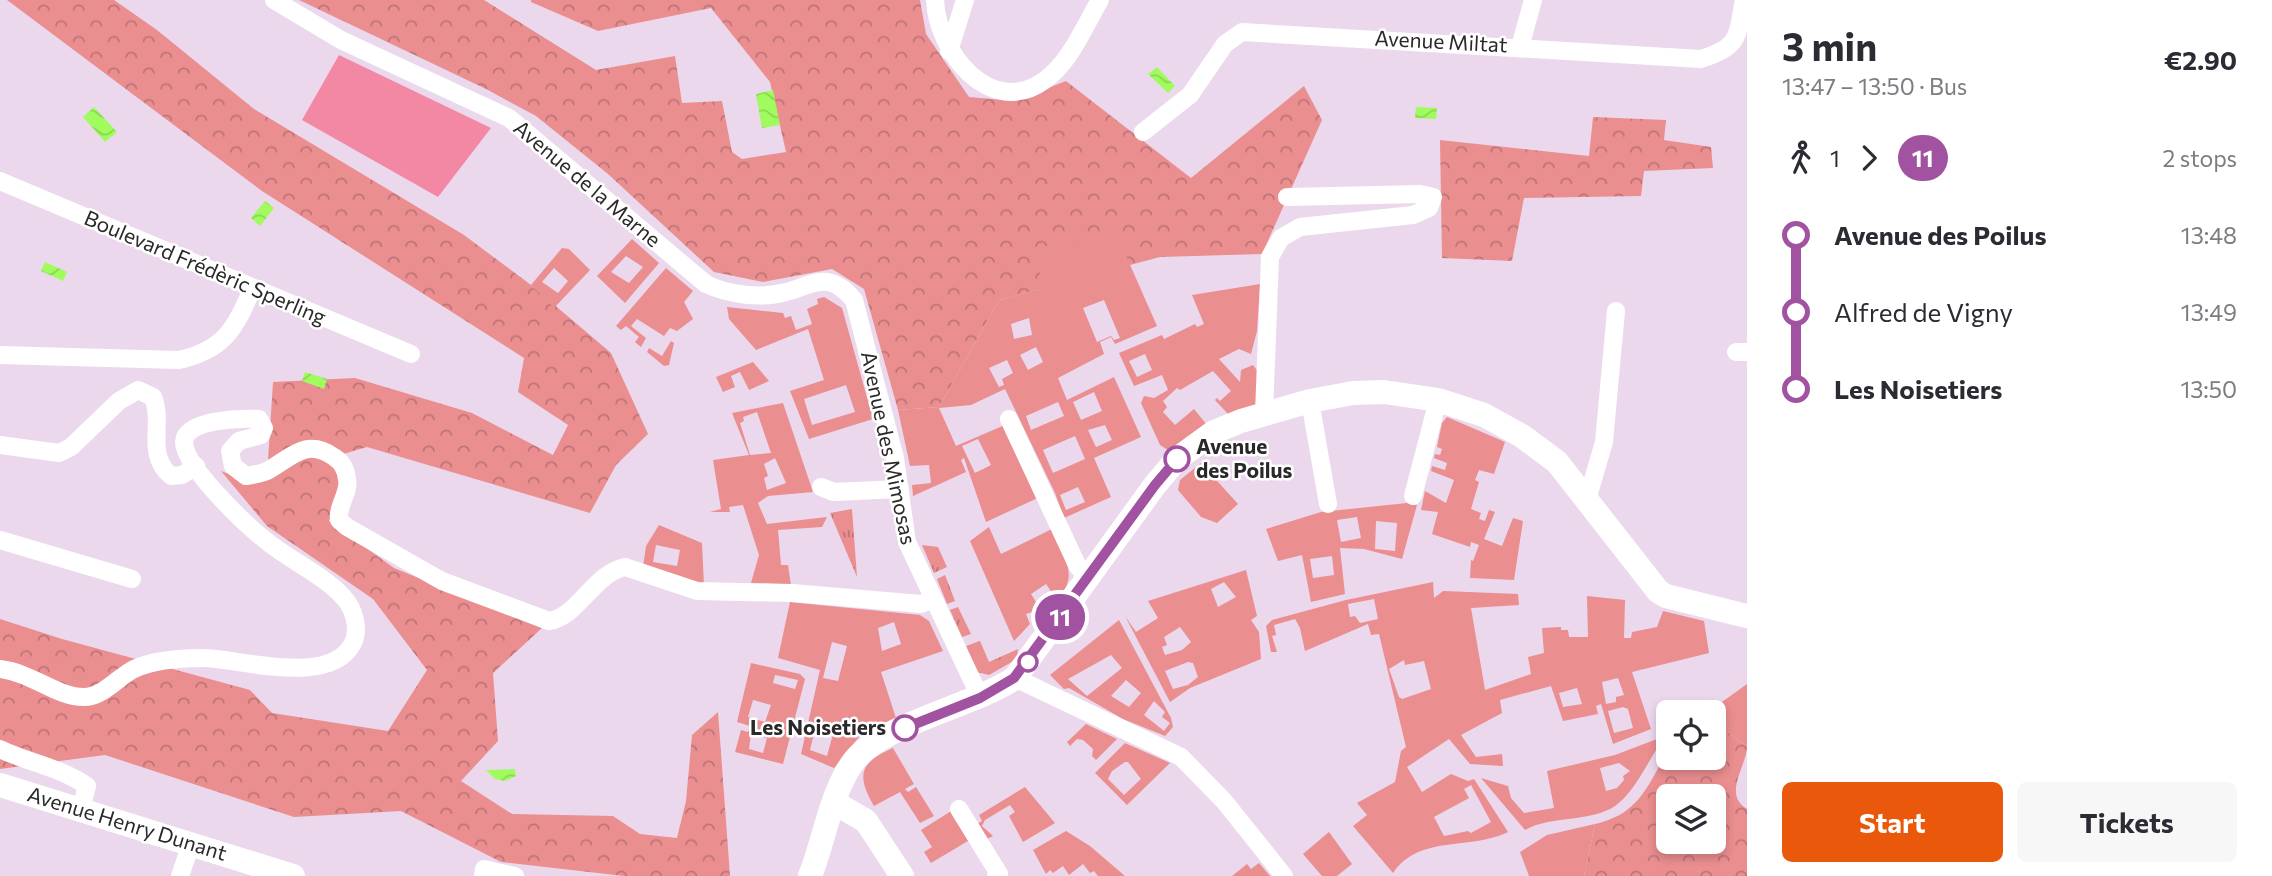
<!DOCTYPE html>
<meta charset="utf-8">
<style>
body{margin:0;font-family:Commissioner,sans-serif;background:#f7f7f7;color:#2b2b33;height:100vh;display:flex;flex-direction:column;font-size:26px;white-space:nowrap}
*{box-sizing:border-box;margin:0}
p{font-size:23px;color:#7c7c81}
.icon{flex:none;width:38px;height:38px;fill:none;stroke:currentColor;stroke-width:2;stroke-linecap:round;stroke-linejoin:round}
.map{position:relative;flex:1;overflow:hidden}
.side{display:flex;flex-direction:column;background:#fff;width:525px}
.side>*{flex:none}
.badge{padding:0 14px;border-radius:23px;font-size:24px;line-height:46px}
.buttons{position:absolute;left:1656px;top:700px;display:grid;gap:14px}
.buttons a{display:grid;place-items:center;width:70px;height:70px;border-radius:10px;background:#fff;box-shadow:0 4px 10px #0003;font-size:35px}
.map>.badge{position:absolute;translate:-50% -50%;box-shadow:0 0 0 4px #fff}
.legs{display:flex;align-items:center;gap:10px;height:77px;padding:0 35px;font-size:23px}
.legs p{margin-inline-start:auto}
.summary{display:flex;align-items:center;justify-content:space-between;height:119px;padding:0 35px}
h1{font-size:38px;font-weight:700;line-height:52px}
.cta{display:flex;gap:14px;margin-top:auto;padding:14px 35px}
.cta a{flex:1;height:80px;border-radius:10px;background:#ea580c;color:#fff;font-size:28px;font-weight:700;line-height:80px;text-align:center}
.cta a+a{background:#f7f7f7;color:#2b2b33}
ul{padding:0 35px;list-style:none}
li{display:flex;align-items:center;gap:24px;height:77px;font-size:26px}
li i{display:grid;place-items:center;width:10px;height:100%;margin:0 9px;background:currentColor}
li i::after{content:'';width:18px;height:18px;margin:-9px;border:5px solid;border-radius:50%;background:#fff}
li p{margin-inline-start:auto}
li:first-child i{background:linear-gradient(#0000 50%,currentColor 0)}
li:last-child i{background:linear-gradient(currentColor 50%,#0000 0)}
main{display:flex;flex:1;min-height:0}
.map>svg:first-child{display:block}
.grass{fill:url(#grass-tufts)}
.forest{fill:url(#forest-crowns);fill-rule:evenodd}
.garden{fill:#ea8e90;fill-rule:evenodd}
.pitch{fill:#f388a4}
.water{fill:url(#water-waves)}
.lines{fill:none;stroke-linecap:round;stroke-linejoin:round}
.street{stroke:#fff;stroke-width:18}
.secondary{stroke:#fff;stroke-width:24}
.line-1-casing{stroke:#fff;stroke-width:16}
.line-1{stroke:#a153a1;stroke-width:10}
.stop-1-dot{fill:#fff;stroke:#a153a1;stroke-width:3.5}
.labels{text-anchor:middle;stroke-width:5;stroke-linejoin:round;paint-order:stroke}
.street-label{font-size:21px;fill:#292929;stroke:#fff}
.stop-label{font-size:21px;font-weight:bold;fill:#292929;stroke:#fff;text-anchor:start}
</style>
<main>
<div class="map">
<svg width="1747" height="876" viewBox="0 0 1747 876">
<defs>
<pattern id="grass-tufts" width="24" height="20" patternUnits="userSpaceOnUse" patternTransform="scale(1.75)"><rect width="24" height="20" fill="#ea8e90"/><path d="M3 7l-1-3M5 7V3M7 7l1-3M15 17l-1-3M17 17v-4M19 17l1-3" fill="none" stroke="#be7476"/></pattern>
<pattern id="forest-crowns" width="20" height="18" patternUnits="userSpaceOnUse" patternTransform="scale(1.75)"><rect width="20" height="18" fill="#ea8e90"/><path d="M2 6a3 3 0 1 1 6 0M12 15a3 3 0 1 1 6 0" fill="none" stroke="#be7476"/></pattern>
<pattern id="water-waves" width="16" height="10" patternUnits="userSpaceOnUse" patternTransform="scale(1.75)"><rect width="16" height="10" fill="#a0fb5f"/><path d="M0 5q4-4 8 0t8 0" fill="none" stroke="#8ad753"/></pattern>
</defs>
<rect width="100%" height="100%" fill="#ebd8ed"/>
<!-- grass -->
<g class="grass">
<polygon points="852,509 857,577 830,513"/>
<polygon points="922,545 938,547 947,567 934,573"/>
<polygon points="945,575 955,601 947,604 937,579"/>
<polygon points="958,607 971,634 962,637 950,610"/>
<polygon points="980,641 989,662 1018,649 1017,659 989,675 977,672 966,646"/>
</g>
<!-- forest -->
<g class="forest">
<polygon points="7,0 114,0 157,30 254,109 464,235 531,285 611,353 648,434 616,465 590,513 367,447 333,457 343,473 329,521 394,568 542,628 493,673 498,741 461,781 512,814 613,816 640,834 677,838 686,801 692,735 718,712 730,876 624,876 501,862 401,811 294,817 105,755 0,769 0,619 62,639 250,690 272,713 388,731 427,670 373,599 267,526 221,471 242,479 267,476 273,382 355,378 472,413 553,455 568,425 518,392 524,358 262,191"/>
<polygon points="299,0 484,0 596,70 675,56 682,103 722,101 732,152 742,159 786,152 770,82 711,8 598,31 531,2 531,0 920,0 926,34 969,97 1015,101 1066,81 1191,178 1304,86 1322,120 1262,254 1160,257 999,300 939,407 898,410 864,289 832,269 763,282 714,272 608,174 536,116 486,89"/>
<polygon points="1593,117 1666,120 1664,140 1711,147 1713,168 1644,171 1641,196 1524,198 1512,261 1442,258 1440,140 1589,156"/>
<path d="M1713 722 1747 746C1747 766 1722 794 1747 809V876H1584L1595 824C1639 814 1647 787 1668 750V758H1713ZM1668 796H1713V842H1668Z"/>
</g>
<!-- garden -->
<g class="garden">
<path d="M1116 233 1157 326 1115 344 1111 337 1100 342 1104 354 1058 378 1067 400 1114 377 1141 437 1094 458 1111 497 1064 518 1055 493 1005 389 971 405 939 408 956 446 1007 424 1040 497 986 522 964 458 961 460 966 472 913 496 912 485 931 483 929 465 910 466 898 410 939 407 999 300 1040 289V247ZM1104 300 1120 338 1114 340 1111 336 1097 342 1083 308ZM1029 318 1032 335 1014 339 1011 324ZM1036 347 1043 362 1028 370 1020 355ZM1007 360 1013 373 1002 379 1004 385 999 387 989 368ZM1094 392 1102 411 1081 420 1073 402ZM1058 402 1064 416 1031 430 1026 416ZM1105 425 1112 440 1096 447 1088 430ZM1075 436 1085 459 1053 473 1043 450ZM978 439 991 465 975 473 962 446ZM1078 487 1085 502 1066 510 1060 495Z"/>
<path d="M632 239 659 263 625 303 597 276ZM626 256 643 267 629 283 611 272Z"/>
<path d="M562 248 569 249 590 270 554 308 531 285ZM554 268 568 281 558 293 542 282Z"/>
<polygon points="666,268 693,291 684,302 693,319 677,331 670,328 664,336 637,319 631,326 646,338 641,347 635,342 639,337 626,326 621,330 616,326"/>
<path d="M1260 284 1257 331 1251 354 1239 349 1219 359 1240 382 1241 370 1253 365 1259 373 1258 404 1228 414 1215 400 1217 398 1220 401 1231 391 1213 371 1180 390 1177 388 1163 401 1167 407 1163 412 1175 425 1194 409 1207 425 1171 452 1160 445 1141 403 1144 396 1154 398 1168 390 1162 375 1134 386 1119 353 1162 335 1164 339 1195 324 1197 327 1204 324 1192 295ZM1145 354 1152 370 1137 377 1129 361Z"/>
<path d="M824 297 842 308 873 419 809 439 790 391 824 380 808 329 756 350 729 319 727 307 783 313 785 318 791 316 796 330 812 324 807 309 818 304 817 299ZM846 385 855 412 812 425 804 399Z"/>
<polygon points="671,341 674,343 669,365 664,366 647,352 649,348 662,356"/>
<polygon points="753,362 769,381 749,390 740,372 731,376 735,387 723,392 716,377"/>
<path d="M783 403 813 492 768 496 758 503 767 524 827 517 822 527 778 530 781 565H788L791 585 751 583 759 555 743 505 729 507 730 512H710L721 509 713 460 749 455 732 413ZM757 412 771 453 750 455 740 423 744 421 743 417ZM775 458 786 483 767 490 764 478 768 476 764 464Z"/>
<polygon points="1447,417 1505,442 1494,474 1479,470 1475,480 1479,482 1471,509 1481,513 1479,519 1485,521 1489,510 1495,512 1484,539 1502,546 1513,518 1523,521 1514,580 1470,578 1471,560 1473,561 1479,545 1471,542 1470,547 1432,534 1438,512 1421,510 1425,491 1446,503 1454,480 1431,471 1432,466 1445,470 1447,463 1434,458 1435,454 1440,455 1442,449 1437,447 1442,423"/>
<polygon points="1201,463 1238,504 1217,523 1201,517 1178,490 1180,480"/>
<path d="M1407 503 1417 505 1402 559 1364 549 1340 548 1345 594 1311 602 1302 555 1278 561 1266 529 1321 512ZM1357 517 1361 538 1341 542 1337 520ZM1376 521 1397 523 1395 551 1375 549ZM1332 556 1334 575 1313 578 1310 559Z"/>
<path d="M659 525 702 543 704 586 643 567 646 546ZM656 545 680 550 677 566 653 562Z"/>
<path d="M989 527 1001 554 1054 528C1077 586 1074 576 1039 627L1032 612 1026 614 1030 624 1014 641 970 541ZM1046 584 1057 600 1040 608 1031 594Z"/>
<path d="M1246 570 1257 616 1251 620 1259 632 1261 659 1190 688 1170 702 1125 616 1136 632 1158 618 1148 601ZM1224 582 1236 597 1218 607 1211 589ZM1180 627 1191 642 1182 650 1165 655 1162 647 1167 645 1164 637ZM1188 662 1193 663 1198 677 1188 685 1173 689 1165 671Z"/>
<path d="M1433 582 1434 598 1443 591 1518 594 1519 605 1471 608 1485 690 1531 674 1528 657 1544 653 1542 628 1561 627V630H1568L1569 637H1588L1587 596 1625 600 1624 638H1631L1632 632 1657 627 1663 611 1704 621 1709 653 1632 672 1651 729 1613 744 1601 704 1596 706 1598 714 1563 721 1551 686 1500 700 1502 713 1461 735 1476 757 1502 754 1503 766 1470 764 1449 739 1407 767 1422 792 1451 774 1468 781 1474 779 1508 832C1469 851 1420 834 1393 873L1353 826 1367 815 1357 803 1395 782 1401 751 1406 747 1379 634 1371 635 1368 624 1305 651 1300 628 1295 619 1274 625 1276 635 1272 636 1277 652H1271L1266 626 1272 620 1346 600ZM1374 599 1378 619 1360 623 1355 616 1350 617 1348 604ZM1404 660 1405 665 1424 661 1431 689 1402 699 1399 697 1389 669ZM1618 678 1624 695 1616 697V702L1606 704 1602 682ZM1577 688 1582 704 1563 707 1559 693ZM1623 707 1628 709 1633 728 1614 733 1608 711ZM1471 785 1491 822 1471 833 1468 831 1444 836 1434 817 1469 798 1464 789Z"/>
<path d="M790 602 920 615 929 621 943 651 881 672 896 718 862 733 834 768 801 754 820 670 778 658ZM894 622 901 644 882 651 878 628ZM832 642 847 646 838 681 823 678ZM815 729 833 734 827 756 810 750Z"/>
<path d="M1119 620 1171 718 1173 727 1165 736 1123 719 1069 688 1064 689 1050 675ZM1111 655 1122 668 1087 696 1068 679ZM1126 680 1141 693 1129 707 1111 696ZM1154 701 1165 712 1162 717 1170 723 1164 731 1144 715Z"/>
<path d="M751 663 800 674 805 679 783 764 735 752 741 730 748 732 750 726 737 722ZM775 675 798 680 795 689 773 683ZM753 700 771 705 765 722 748 717ZM751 734 767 738 763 753 749 749Z"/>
<polygon points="1747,684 1747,746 1713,722 1713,712 1708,712"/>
<polygon points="1086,724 1117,739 1096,760 1092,756 1093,749 1083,740 1077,739 1070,746 1067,742"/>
<path d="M1657 739 1660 744C1647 763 1634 793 1615 806 1589 823 1552 815 1525 830L1481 778 1508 786 1511 798 1524 813 1554 808 1547 771 1615 755ZM1619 763 1630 771 1623 776 1624 780 1617 788 1606 791 1600 768Z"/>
<path d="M1125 743 1170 763 1127 805 1095 773ZM1125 762H1128L1141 779 1124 795 1108 779 1112 771Z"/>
<path d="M893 748 914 784 905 789 908 792 916 787 934 816 920 823 900 792 874 806C857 776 858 763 893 748Z"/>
<polygon points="1025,787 1055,823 1023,842 1009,816 1015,812 1010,805 985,820 982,826 993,836 983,841 974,826 982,821 979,815"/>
<polygon points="956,808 973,838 931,863 924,852 932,847 921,830"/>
<polygon points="1595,824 1584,876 1529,876 1520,852 1547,835"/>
<polygon points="1066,831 1090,846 1125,876 1098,876 1094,871 1090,873 1083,864 1069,875 1063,866 1053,873 1050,870 1046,874 1033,850"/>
<polygon points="1329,832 1352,864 1337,876 1322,876 1303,854"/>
<polygon points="1259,863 1270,876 1232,876 1247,864 1251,869"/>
</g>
<!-- pitch -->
<polygon class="pitch" points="339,55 491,128 438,197 302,120"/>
<!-- water -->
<g class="water">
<polygon points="1157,67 1175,86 1168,93 1148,74"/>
<polygon points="773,90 780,125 762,128 756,94"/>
<polygon points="94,107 117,132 105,142 83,117"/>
<polygon points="1416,107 1437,108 1436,119 1415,118"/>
<polygon points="265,201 274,208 260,226 251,218"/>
<polygon points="45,262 67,272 63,281 41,271"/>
<polygon points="305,372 327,379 324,389 302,381"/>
<polygon points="515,769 516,776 505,781 495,779 486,770"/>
</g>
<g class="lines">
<!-- street -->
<g class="street">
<path d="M274 0 341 40 509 118 706 284C729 295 762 299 786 292 800 289 813 280 828 282 839 284 847 292 854 300L895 458 907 542 980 697"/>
<path d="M935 0C937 51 990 120 1045 80 1071 61 1084 27 1100 0"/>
<polyline points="1520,47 1533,0"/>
<polyline points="949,51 965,0"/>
<path d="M1143 132 1190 95 1225 44 1242 32 1701 59C1740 47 1737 37 1744 0"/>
<polyline points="0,181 411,354"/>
<polyline points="1736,352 1747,352"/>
<path d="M0 355 179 360C224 350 235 329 252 289"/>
<polyline points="1310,401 1328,504"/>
<polyline points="1264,413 1270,257 1281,238 1300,227 1413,215 1429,208 1433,197 1420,194 1287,197"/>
<polyline points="1009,419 1078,567 1089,577"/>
<path d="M0 445 59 453 71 447 119 401 138 390 153 397C164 424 145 454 171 476L182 475 196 466"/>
<polyline points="821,487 834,492 900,489"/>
<polyline points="1413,496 1438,400"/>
<polyline points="1587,500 1604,442 1616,311"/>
<polyline points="0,540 132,579"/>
<path d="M0 669C33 673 56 697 84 697 103 697 118 677 134 669 154 660 180 658 202 658 239 658 330 688 353 643 359 631 355 614 348 603 331 578 288 560 264 539 245 524 184 466 184 442 185 419 242 418 259 419L264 428 261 435 239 441 230 451 233 466 246 476C252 475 261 474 267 471 291 458 306 437 334 457 342 462 346 469 347 479 350 492 337 506 339 520L347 527 442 581 549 621C578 617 593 574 625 567L697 591 792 593 921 604 933 600"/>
<polyline points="1015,678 1181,757 1224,801 1284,876"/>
<path d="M0 749C29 763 60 767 87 786L81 809"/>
<polyline points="959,809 999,874 996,876"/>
<polyline points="180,876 191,844"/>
<polyline points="483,876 484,869 515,876"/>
</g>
<!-- secondary -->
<g class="secondary">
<polyline points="0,785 293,876"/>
<polyline points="835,803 866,821 902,876"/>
<path d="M810 876C824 841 830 797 851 765 878 724 970 708 1015 678L1155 485 1177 459 1214 432 1241 421 1310 401 1353 393 1384 392 1438 400 1484 415 1522 436 1557 462 1658 591 1666 596 1747 616"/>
</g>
</g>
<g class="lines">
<!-- line-1 casing -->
<g class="line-1-casing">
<polyline id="line-1" points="905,728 980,698 1014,678 1155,485 1177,459"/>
</g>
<!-- line-1 -->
<use href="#line-1" class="line-1"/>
</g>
<!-- markers -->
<g class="stop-1-dot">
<circle cx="1177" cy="459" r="12"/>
<circle cx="1028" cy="662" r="9"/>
<circle cx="905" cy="728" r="12"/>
</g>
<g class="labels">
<!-- street labels -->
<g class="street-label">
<text transform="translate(1441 42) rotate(3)" y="7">Avenue Miltat</text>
<text transform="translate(587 184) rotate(40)" y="7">Avenue de la Marne</text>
<text transform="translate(205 268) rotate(23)" y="7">Boulevard Frédèric Sperling</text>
<text transform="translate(888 448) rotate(78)" y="7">Avenue des Mimosas</text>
<text transform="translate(127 824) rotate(17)" y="7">Avenue Henry Dunant</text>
</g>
<!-- stop labels -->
<g class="stop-label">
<text x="1196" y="454">Avenue<tspan x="1196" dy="24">des Poilus</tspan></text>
<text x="886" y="735" text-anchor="end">Les Noisetiers</text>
</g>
</g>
</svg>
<div class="buttons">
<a><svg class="icon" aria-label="locate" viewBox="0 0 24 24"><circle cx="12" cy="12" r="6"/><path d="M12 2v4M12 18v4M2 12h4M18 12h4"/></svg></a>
<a><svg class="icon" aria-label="layers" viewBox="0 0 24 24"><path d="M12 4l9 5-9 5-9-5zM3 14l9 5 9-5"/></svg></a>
</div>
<b class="badge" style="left:1060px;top:617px;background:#a153a1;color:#fff">11</b>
</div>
<section class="side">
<div class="summary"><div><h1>3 min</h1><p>13:47 – 13:50 · Bus</p></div><b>€2.90</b></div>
<div class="legs"><svg class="icon" aria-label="walk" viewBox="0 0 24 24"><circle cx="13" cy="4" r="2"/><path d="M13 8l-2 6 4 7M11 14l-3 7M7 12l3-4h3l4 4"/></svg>1<svg class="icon" aria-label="forward" viewBox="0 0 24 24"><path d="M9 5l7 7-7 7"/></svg><b class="badge" style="background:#a153a1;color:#fff">11</b><p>2 stops</p></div>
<ul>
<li><i style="color:#a153a1"></i><b>Avenue des Poilus</b><p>13:48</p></li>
<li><i style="color:#a153a1"></i><span>Alfred de Vigny</span><p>13:49</p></li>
<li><i style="color:#a153a1"></i><b>Les Noisetiers</b><p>13:50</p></li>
</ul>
<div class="cta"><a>Start</a><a>Tickets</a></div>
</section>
</main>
